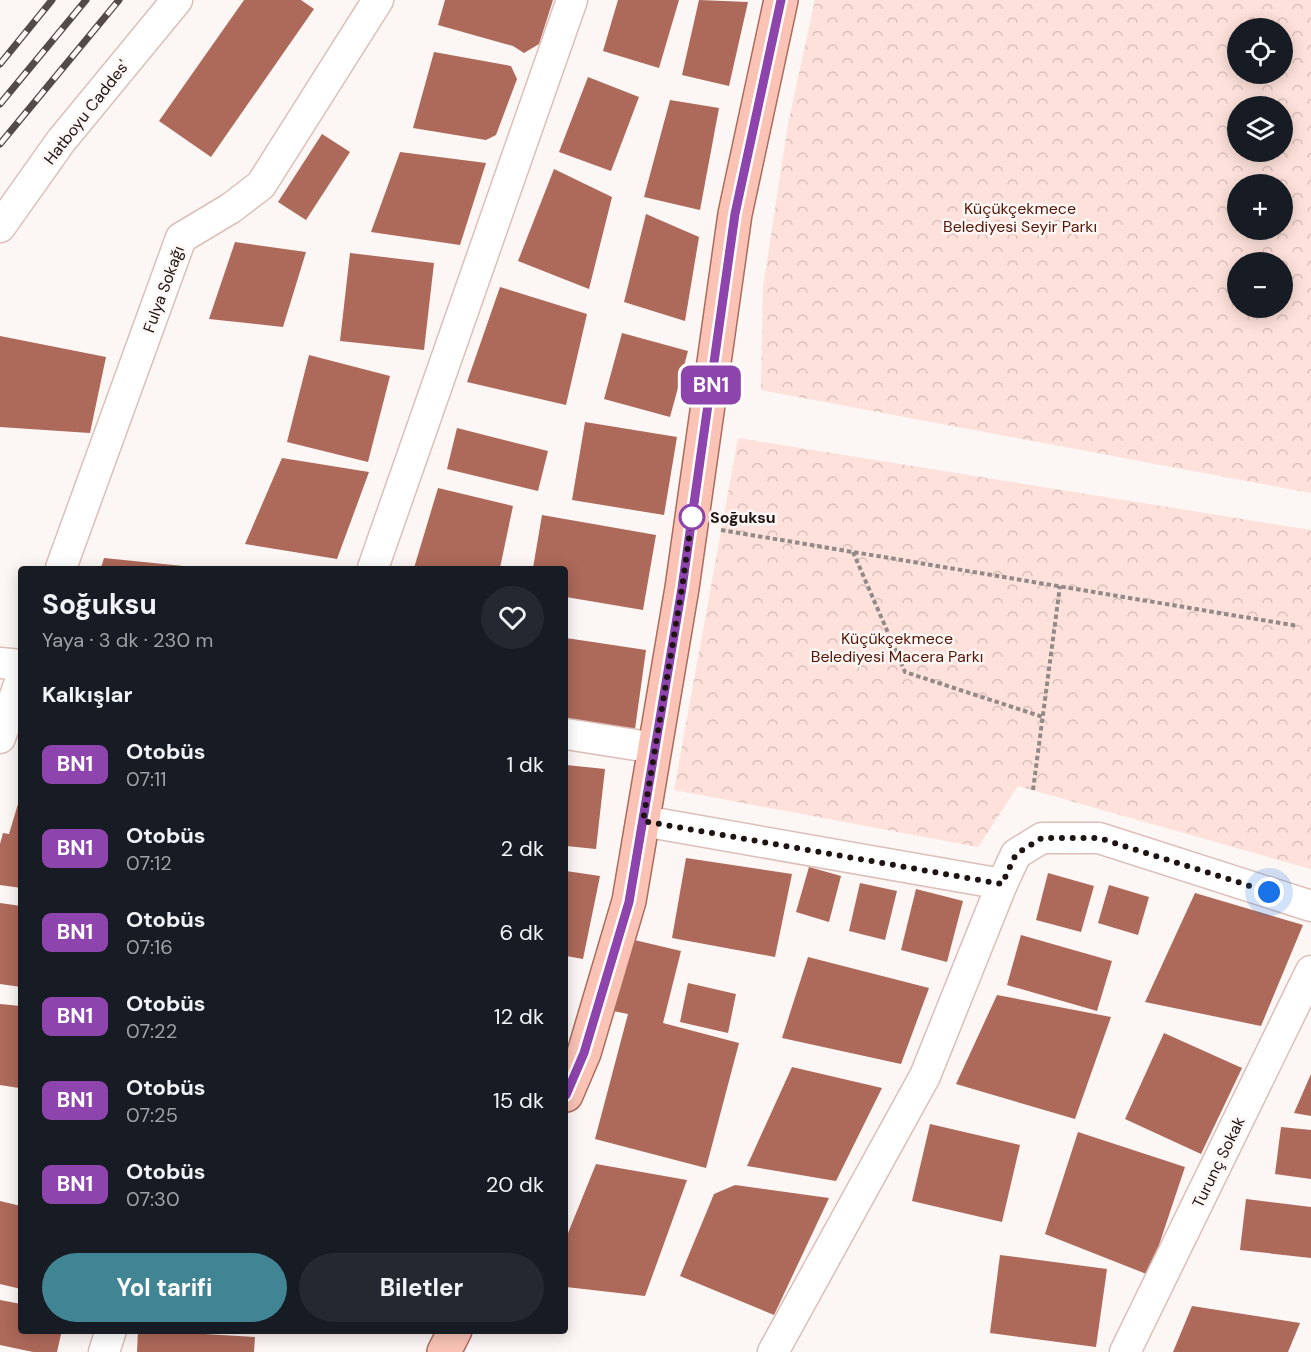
<!DOCTYPE html>
<html lang="tr">
<meta charset="utf-8">
<style>
body{margin:0;font-family:"DM Sans",sans-serif;background:#242831;color:#f1f3f6;height:100vh;display:flex;flex-direction:column;font-size:22px;white-space:nowrap}
*{box-sizing:border-box;margin:0}
p{font-size:20px;color:#9ea1a6}
.icon{flex:none;width:33px;height:33px;fill:none;stroke:currentColor;stroke-width:2;stroke-linecap:round;stroke-linejoin:round}
.map{position:relative;flex:1;overflow:hidden}
.panel{position:absolute;left:18px;top:566px;width:550px;height:768px;display:flex;flex-direction:column;background:#171b24;border-radius:6px;box-shadow:0 3px 15px #0003}
.panel>*{flex:none}
.badge{padding:0 12px;border-radius:9px;font-size:21px;line-height:39px}
.controls{position:absolute;left:1227px;top:18px;display:grid;gap:12px}
.controls a{display:grid;place-items:center;width:66px;height:66px;border-radius:50%;background:#171b24;box-shadow:0 3px 15px #0003;font-size:30px}
.you{position:absolute;width:30px;height:30px;margin:-15px;border:4px solid #fff;border-radius:50%;background:#1a73e8;box-shadow:0 0 0 9px #1a73e833}
.map>.badge{position:absolute;translate:-50% -50%;box-shadow:0 0 0 3px #fff}
h2{padding:0 24px;font-size:22px;line-height:54px}
.round{display:grid;place-items:center;flex:none;width:63px;height:63px;border-radius:32px;background:#242831}
.head{display:flex;align-items:center;justify-content:space-between;height:102px;padding:0 24px}
h1{font-size:28px;font-weight:700;line-height:45px}
.primary-button{display:flex;gap:12px;margin-top:auto;padding:12px 24px}
.primary-button a{flex:1;height:69px;border-radius:36px;background:#418594;color:#fff;font-size:24px;font-weight:700;line-height:69px;text-align:center}
.primary-button a+a{background:#242831;color:#f1f3f6}
ul{padding:0;list-style:none}
li{display:flex;align-items:center;gap:18px;height:84px;padding:0 24px}
li div{flex:1}
li b{display:block;font-size:22px}
li em{font-style:normal}
li .badge{min-width:66px;font-weight:700;text-align:center}
.map>svg:first-child{display:block}
.park{fill:url(#park-crowns);fill-rule:evenodd}
.building{fill:#ad695a}
.lines{fill:none;stroke-linecap:round;stroke-linejoin:round}
.minor-casing{stroke:#dcbfb9;stroke-width:33}
.major-casing{stroke:#aa6c5d;stroke-width:36}
.path{stroke:#928a88;stroke-width:4;stroke-dasharray:4.5 3;stroke-linecap:butt}
.minor{stroke:#fff;stroke-width:30}
.major{stroke:#fac3b6;stroke-width:33}
.rail-casing{stroke:#544b49;stroke-width:7}
.rail{stroke:#fcf6f4;stroke-width:4.5;stroke-dasharray:14;stroke-linecap:butt}
.line-casing{stroke:#fff;stroke-width:14}
.line{stroke:#8e44ad;stroke-width:9}
.walk{stroke:#1e1412;stroke-width:6;stroke-dasharray:0 10.8}
.stop-dot{fill:#fff;stroke:#8e44ad;stroke-width:3}
.labels{text-anchor:middle;stroke-width:5;stroke-linejoin:round;paint-order:stroke}
.street-label{font-size:16px;fill:#1e1412;stroke:#fcf6f4}
.park-label{font-size:16px;fill:#541507;stroke:#fcf6f4}
.stop-label{font-size:16px;font-weight:bold;fill:#1e1412;stroke:#fcf6f4;text-anchor:start}
</style>
<div class="map">
<svg width="1311" height="1352" viewBox="0 0 1311 1352">
<defs>
<pattern id="park-crowns" width="20" height="18" patternUnits="userSpaceOnUse" patternTransform="scale(1.5)"><rect width="20" height="18" fill="#fee1da"/><path d="M2 6a3 3 0 1 1 6 0M12 15a3 3 0 1 1 6 0" fill="none" stroke="#d9c0ba"/></pattern>
</defs>
<rect width="100%" height="100%" fill="#fcf6f4"/>
<!-- park -->
<g class="park">
<path d="M815 0H1311V493L761 390 763 288 788 124ZM1238 28H1282V74H1238ZM1238 106H1282V152H1238ZM1238 184H1282V230H1238ZM1238 262H1282V308H1238Z"/>
<polygon points="738,438 1311,530 1311,869 1018,786 978,847 674,790"/>
</g>
<!-- building -->
<g class="building">
<polygon points="244,0 301,0 314,9 211,157 159,121"/>
<polygon points="445,0 553,0 539,44 524,53 513,46 438,25"/>
<polygon points="618,0 679,0 659,68 603,51"/>
<polygon points="699,0 748,2 729,86 682,75"/>
<polygon points="434,52 511,66 517,79 496,135 486,140 413,128"/>
<polygon points="588,77 639,97 611,171 559,152"/>
<polygon points="670,100 719,108 700,210 644,197"/>
<polygon points="322,134 350,152 306,220 278,202"/>
<polygon points="400,152 486,163 460,245 371,232"/>
<polygon points="554,169 612,197 589,289 518,261"/>
<polygon points="646,214 699,237 685,321 624,302"/>
<polygon points="235,242 306,252 283,327 209,319"/>
<polygon points="350,253 434,263 424,350 340,341"/>
<polygon points="500,287 587,314 566,405 467,382"/>
<polygon points="622,333 688,351 670,417 604,399"/>
<polygon points="0,336 106,357 90,433 0,427"/>
<polygon points="309,355 390,376 368,462 287,442"/>
<polygon points="585,422 677,437 664,515 572,500"/>
<polygon points="457,428 548,451 538,491 447,469"/>
<polygon points="282,458 369,472 337,559 245,544"/>
<polygon points="438,488 513,506 500,568 414,568"/>
<polygon points="542,515 656,535 643,610 566,597 566,568 533,568"/>
<polygon points="104,558 193,567 193,568 101,568"/>
<polygon points="566,638 646,650 635,729 566,719"/>
<polygon points="566,765 605,769 596,849 566,846"/>
<polygon points="21,794 21,888 0,885 0,844 3,833 9,834"/>
<polygon points="686,858 792,874 775,957 672,938"/>
<polygon points="809,867 841,876 829,922 796,912"/>
<polygon points="566,871 600,876 583,959 566,956"/>
<polygon points="1048,873 1094,886 1081,932 1036,920"/>
<polygon points="860,883 897,891 885,940 849,931"/>
<polygon points="1109,885 1149,897 1138,935 1098,923"/>
<polygon points="916,889 963,901 947,962 901,950"/>
<polygon points="1195,893 1303,925 1261,1026 1145,1002"/>
<polygon points="0,903 21,906 21,987 0,984"/>
<polygon points="1021,935 1112,961 1097,1011 1007,985"/>
<polygon points="630,939 681,951 663,1023 739,1043 706,1168 595,1139 628,1014 613,1011"/>
<polygon points="808,957 929,988 901,1064 782,1038"/>
<polygon points="688,983 736,994 728,1033 680,1022"/>
<polygon points="997,995 1111,1017 1075,1119 956,1084"/>
<polygon points="0,1004 21,1006 21,1083 19,1088 0,1085"/>
<polygon points="1164,1033 1242,1068 1201,1154 1125,1119"/>
<polygon points="792,1067 882,1088 836,1181 747,1166"/>
<polygon points="1311,1074 1311,1116 1294,1113"/>
<polygon points="930,1124 1020,1145 1002,1222 912,1201"/>
<polygon points="1281,1127 1311,1130 1311,1179 1275,1174"/>
<polygon points="1078,1132 1185,1167 1149,1275 1045,1234"/>
<polygon points="596,1164 687,1180 645,1296 566,1287 566,1238"/>
<polygon points="735,1185 829,1198 774,1315 680,1276 714,1194"/>
<polygon points="1246,1199 1311,1207 1311,1258 1240,1250"/>
<polygon points="0,1201 21,1206 21,1289 0,1284"/>
<polygon points="1000,1255 1107,1269 1096,1347 990,1333"/>
<polygon points="0,1300 21,1304 21,1330 62,1330 57,1352 33,1352 0,1345"/>
<polygon points="1192,1306 1300,1323 1288,1352 1173,1352"/>
<polygon points="138,1330 255,1337 254,1352 137,1352"/>
</g>
<g class="lines">
<!-- minor casing -->
<g class="minor-casing">
<g id="minor">
<polyline points="0,227 61,141 177,0"/>
<polyline points="61,568 181,238 231,208 261,185 378,0"/>
<polyline points="373,568 572,0"/>
<polyline points="0,663 21,665"/>
<polyline points="566,734 655,748"/>
<polyline points="0,738 21,679"/>
<polyline points="643,821 1002,884"/>
<polyline points="104,1352 111,1330"/>
<polyline points="773,1352 925,1076 1002,884 1016,854 1042,838 1099,838 1311,906"/>
<polyline points="1125,1352 1311,971"/>
</g>
</g>
<!-- major casing -->
<g class="major-casing">
<g id="major">
<polyline points="566,1095 584,1053 629,901 682,588 735,214 781,0"/>
<polyline points="444,1352 455,1330"/>
</g>
</g>
<!-- path -->
<g class="path">
<polyline points="721,530 1298,626"/>
<polyline points="853,552 905,672 1043,717"/>
<polyline points="1033,790 1060,586"/>
</g>
<!-- minor -->
<use href="#minor" class="minor"/>
<!-- major -->
<use href="#major" class="major"/>
<!-- rail casing -->
<g class="rail-casing">
<g id="rail">
<polyline points="0,64 52,0"/>
<polyline points="0,104 86,0"/>
<polyline points="0,144 119,0"/>
</g>
</g>
<!-- rail -->
<use href="#rail" class="rail"/>
</g>
<g class="lines">
<!-- line casing -->
<g class="line-casing">
<polyline id="line" points="566,1095 584,1053 629,902 682,588 735,214 781,0"/>
</g>
<!-- line -->
<use href="#line" class="line"/>
<!-- walk -->
<polyline class="walk" points="692,517 682,588 643,821 1002,884 1016,854 1042,838 1099,838 1269,892"/>
</g>
<!-- markers -->
<circle class="stop-dot" cx="692" cy="517" r="12"/>
<g class="labels">
<!-- street labels -->
<g class="street-label">
<text transform="translate(86 112) rotate(-52)" y="6">Hatboyu Caddes'</text>
<text transform="translate(163 289) rotate(-70)" y="6">Fulya Sokağı</text>
<text transform="translate(1218 1162) rotate(-64)" y="6">Turunç Sokak</text>
</g>
<!-- park labels -->
<g class="park-label">
<text x="1020" y="214">Küçükçekmece<tspan x="1020" dy="18">Belediyesi Seyir Parkı</tspan></text>
<text x="897" y="644">Küçükçekmece<tspan x="897" dy="18">Belediyesi Macera Parkı</tspan></text>
</g>
<!-- stop labels -->
<g class="stop-label">
<text x="710" y="523">Soğuksu</text>
</g>
</g>
</svg>
<div class="controls">
<a><svg class="icon" aria-label="locate" viewBox="0 0 24 24"><circle cx="12" cy="12" r="6"/><path d="M12 2v4M12 18v4M2 12h4M18 12h4"/></svg></a>
<a><svg class="icon" aria-label="layers" viewBox="0 0 24 24"><path d="M12 4l9 5-9 5-9-5zM3 14l9 5 9-5"/></svg></a>
<a>+</a>
<a>−</a>
</div>
<div class="you" style="left:1269px;top:892px"></div>
<b class="badge" style="left:711px;top:385px;background:#8e44ad;color:#fff">BN1</b>
<section class="panel">
<div class="head"><div><h1>Soğuksu</h1><p>Yaya · 3 dk · 230 m</p></div><a class="round"><svg class="icon" aria-label="heart" viewBox="0 0 24 24"><path d="M12 20l-8-8c-3-5 5-10 8-4 3-6 11-1 8 4z"/></svg></a></div>
<h2>Kalkışlar</h2>
<ul>
<li><span class="badge" style="background:#8e44ad;color:#fff">BN1</span><div><b>Otobüs</b><p>07:11</p></div><em>1 dk</em></li>
<li><span class="badge" style="background:#8e44ad;color:#fff">BN1</span><div><b>Otobüs</b><p>07:12</p></div><em>2 dk</em></li>
<li><span class="badge" style="background:#8e44ad;color:#fff">BN1</span><div><b>Otobüs</b><p>07:16</p></div><em>6 dk</em></li>
<li><span class="badge" style="background:#8e44ad;color:#fff">BN1</span><div><b>Otobüs</b><p>07:22</p></div><em>12 dk</em></li>
<li><span class="badge" style="background:#8e44ad;color:#fff">BN1</span><div><b>Otobüs</b><p>07:25</p></div><em>15 dk</em></li>
<li><span class="badge" style="background:#8e44ad;color:#fff">BN1</span><div><b>Otobüs</b><p>07:30</p></div><em>20 dk</em></li>
</ul>
<div class="primary-button"><a>Yol tarifi</a><a>Biletler</a></div>
</section>
</div>
